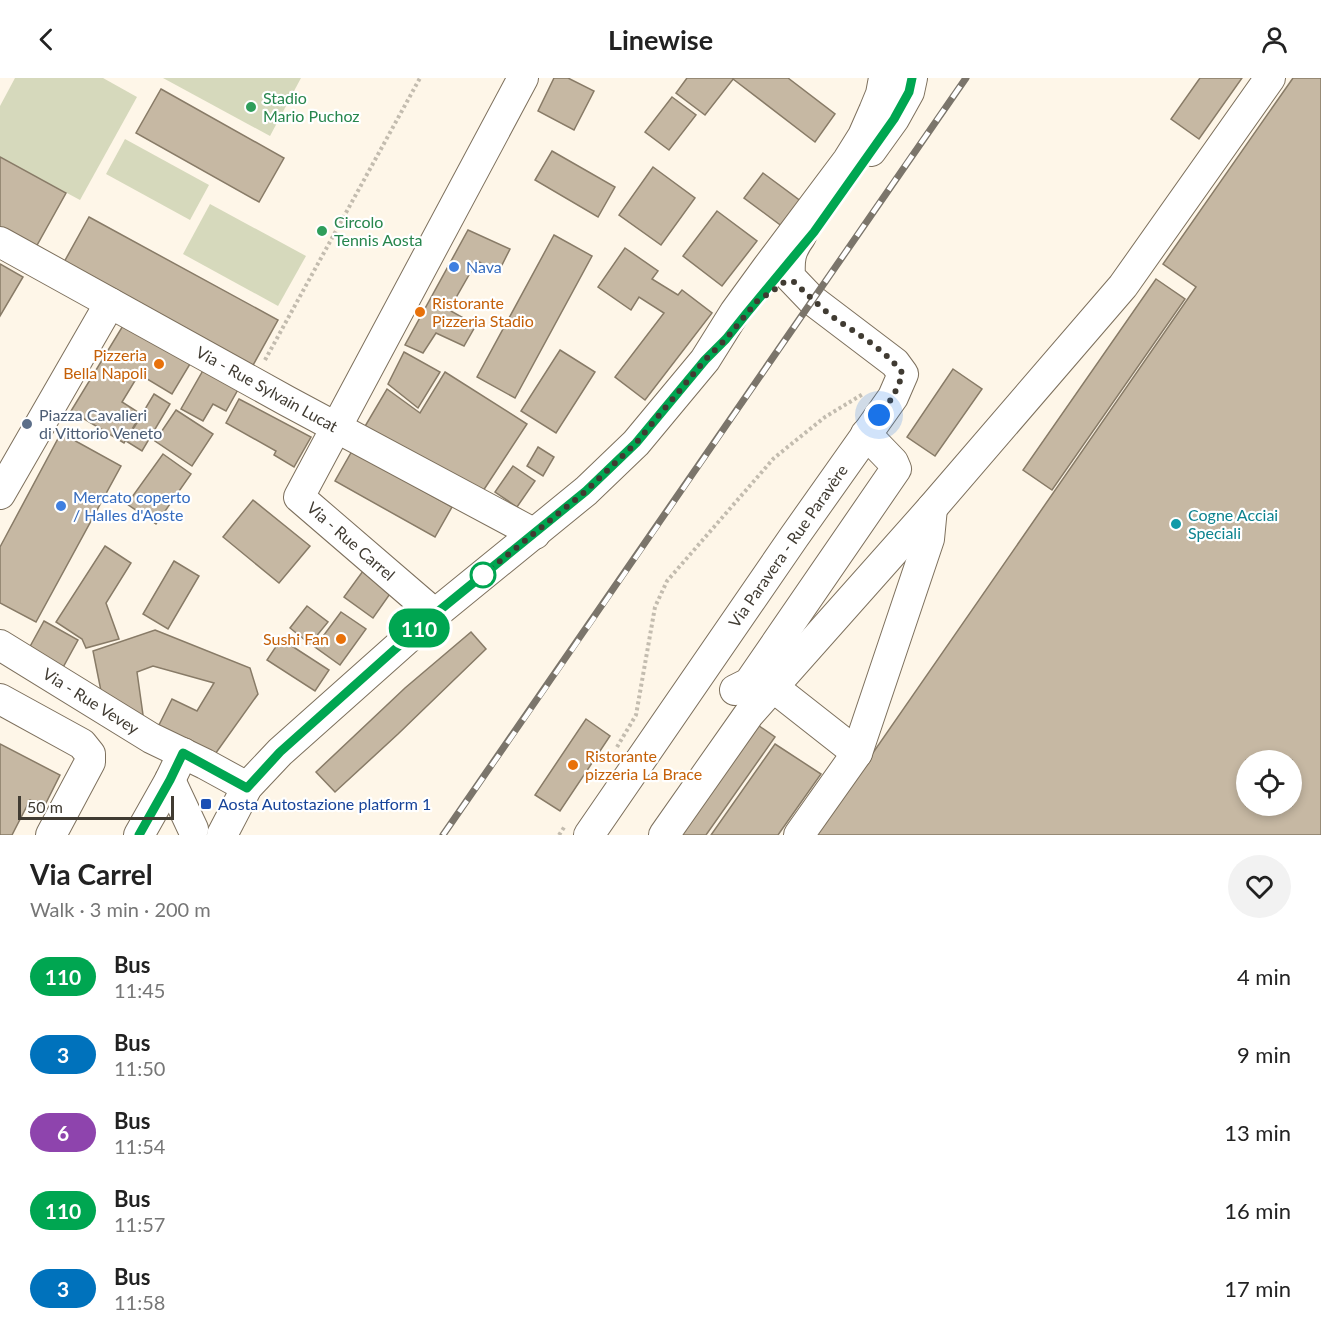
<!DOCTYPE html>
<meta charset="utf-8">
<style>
body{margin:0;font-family:Lato,sans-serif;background:#f2f2f2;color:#222;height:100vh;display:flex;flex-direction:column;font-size:22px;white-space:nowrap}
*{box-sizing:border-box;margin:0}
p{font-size:20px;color:#767676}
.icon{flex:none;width:33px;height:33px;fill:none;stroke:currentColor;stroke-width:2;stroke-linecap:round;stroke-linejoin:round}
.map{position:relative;height:757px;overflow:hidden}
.details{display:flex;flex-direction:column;background:#fff;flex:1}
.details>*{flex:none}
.badge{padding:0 12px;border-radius:20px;font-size:21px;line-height:39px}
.controls{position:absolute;left:1236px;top:672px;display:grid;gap:12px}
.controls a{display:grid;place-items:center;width:66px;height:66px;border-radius:50%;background:#fff;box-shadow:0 3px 9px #0003;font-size:30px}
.scale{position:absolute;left:18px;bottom:15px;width:156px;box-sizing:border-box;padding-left:6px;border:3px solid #403b32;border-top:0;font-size:16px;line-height:21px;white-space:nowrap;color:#403b32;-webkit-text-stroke:4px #fff;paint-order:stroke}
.you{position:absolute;width:30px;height:30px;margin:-15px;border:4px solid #fff;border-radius:50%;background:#1a73e8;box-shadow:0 0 0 9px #1a73e833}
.map>.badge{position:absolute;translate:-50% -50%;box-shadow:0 0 0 3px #fff}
.round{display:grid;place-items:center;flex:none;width:63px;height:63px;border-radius:32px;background:#f2f2f2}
.head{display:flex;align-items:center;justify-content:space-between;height:102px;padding:0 30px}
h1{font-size:28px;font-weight:700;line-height:45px}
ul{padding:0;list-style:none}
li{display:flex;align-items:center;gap:18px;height:78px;padding:0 30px}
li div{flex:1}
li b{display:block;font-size:22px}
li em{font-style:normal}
li .badge{min-width:66px;font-weight:700;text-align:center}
header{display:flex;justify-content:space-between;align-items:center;height:78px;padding:0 30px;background:#fff;font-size:27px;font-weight:700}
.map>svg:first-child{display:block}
.green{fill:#d6d9bc}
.building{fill:#c6b8a3;stroke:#887b67;stroke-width:1.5;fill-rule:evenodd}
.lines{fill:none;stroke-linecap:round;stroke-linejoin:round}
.minor-casing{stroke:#7d705d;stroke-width:32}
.path{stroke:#c3bcaf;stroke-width:4;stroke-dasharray:3 3;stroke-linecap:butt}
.minor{stroke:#fff;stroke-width:30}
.rail-casing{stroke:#7b756b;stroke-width:7}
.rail{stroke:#fff;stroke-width:4.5;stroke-dasharray:14;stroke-linecap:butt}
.line-casing{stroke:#fff;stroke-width:14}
.line{stroke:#00a651;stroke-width:9}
.walk{stroke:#403b32;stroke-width:6;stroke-dasharray:0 10.8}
.leisure-dot{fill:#2e9e5b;stroke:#fff;stroke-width:2}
.shop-dot{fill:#3f7fe0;stroke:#fff;stroke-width:2}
.food-dot{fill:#e8710a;stroke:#fff;stroke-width:2}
.service-dot{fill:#5c6f8a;stroke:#fff;stroke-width:2}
.culture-dot{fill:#0f9aa8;stroke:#fff;stroke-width:2}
.stop-dot{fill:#fff;stroke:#00a651;stroke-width:3}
.transit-dot{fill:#1a4fb4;stroke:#fff;stroke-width:2}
.labels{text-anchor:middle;stroke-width:4.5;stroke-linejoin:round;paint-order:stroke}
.leisure-label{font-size:16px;fill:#27864d;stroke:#fff;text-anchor:start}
.shop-label{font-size:16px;fill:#366cbe;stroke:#fff;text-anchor:start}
.food-label{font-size:16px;fill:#c56008;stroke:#fff;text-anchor:start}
.street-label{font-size:16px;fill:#403b32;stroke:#fff}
.service-label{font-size:16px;fill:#4e5e75;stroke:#fff;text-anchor:start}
.culture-label{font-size:16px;fill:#0d838f;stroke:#fff;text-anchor:start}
.transit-label{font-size:16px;fill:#164399;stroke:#fff;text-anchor:start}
</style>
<header><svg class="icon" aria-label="back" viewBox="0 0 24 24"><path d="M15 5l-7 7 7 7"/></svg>Linewise<svg class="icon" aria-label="person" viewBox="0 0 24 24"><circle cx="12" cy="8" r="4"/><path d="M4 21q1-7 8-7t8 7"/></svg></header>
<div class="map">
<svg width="1321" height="757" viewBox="0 0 1321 757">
<rect width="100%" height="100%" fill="#fef6e8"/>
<!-- green -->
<g class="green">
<polygon points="15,0 103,0 137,19 80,122 0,79 0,28"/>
<polygon points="163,0 301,0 270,58"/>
<polygon points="125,61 209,107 190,142 106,96"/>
<polygon points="210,126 306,178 278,228 183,176"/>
</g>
<!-- building -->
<g class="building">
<polygon points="554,0 568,0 594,13 574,52 538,33"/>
<polygon points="687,0 734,0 705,37 676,15"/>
<polygon points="734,0 788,0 835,36 815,64 733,1"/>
<polygon points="1200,0 1242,0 1199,61 1171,41"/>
<path d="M1293 0H1321V757H816L1196 209 1163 186ZM1246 682H1292V728H1246Z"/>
<polygon points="161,11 284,80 259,124 136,55"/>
<polygon points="672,19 696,37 669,72 645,54"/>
<polygon points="552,73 615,109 598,139 535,102"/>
<polygon points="0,79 66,115 36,169 0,150"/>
<polygon points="653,89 695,120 661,167 619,137"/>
<polygon points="763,95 802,124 783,149 744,120"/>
<polygon points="717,133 757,163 722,208 683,178"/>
<polygon points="89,139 278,242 252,289 63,186"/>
<polygon points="468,152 510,171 499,193 477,183 449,232 476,247 464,268 436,255 423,275 405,267"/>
<polygon points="554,157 592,178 515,320 477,299"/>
<polygon points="625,170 658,193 652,201 678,217 682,212 712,235 645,322 615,299 664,235 639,219 631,232 598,209"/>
<polygon points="0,186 23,199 0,238"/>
<polygon points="1156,201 1185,221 1052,412 1023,392"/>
<polygon points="124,246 190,286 172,316 139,296 122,324 141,336 124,365 71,333"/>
<polygon points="560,272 595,294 556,355 521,333"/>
<polygon points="404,274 440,294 418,330 388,306"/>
<polygon points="205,289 240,308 226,333 213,326 203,343 181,331"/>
<polygon points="953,291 982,311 935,378 907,359"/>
<polygon points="445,294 527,346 483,413 364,350 387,311 420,335"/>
<polygon points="154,316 170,326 142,373 126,363"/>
<polygon points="239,321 311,359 294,389 274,377 276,373 226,345"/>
<polygon points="176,332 213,356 192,388 155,363"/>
<polygon points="61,355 121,388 36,544 0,525 0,469"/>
<polygon points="538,369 554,379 543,398 527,388"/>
<polygon points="352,373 452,429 435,459 335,403"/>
<polygon points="163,376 191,396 156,446 127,426"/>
<polygon points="513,388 535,403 517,429 495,414"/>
<polygon points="253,422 310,468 279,505 223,459"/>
<polygon points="105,468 131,485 106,525 119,561 86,570 82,561 56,544"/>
<polygon points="174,483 199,498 168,551 143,536"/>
<polygon points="363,493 392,513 373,540 344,519"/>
<polygon points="307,528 328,544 310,566 290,550"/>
<polygon points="341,534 366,551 340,587 315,569"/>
<polygon points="44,543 78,562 61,593 27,574"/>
<polygon points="155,552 250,590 258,616 213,679 158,649 172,621 197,633 214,605 153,588 137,594 144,644 103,623 93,573"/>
<polygon points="471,554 486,571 398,656 335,714 316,694 405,610"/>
<polygon points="281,561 329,592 315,613 267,582"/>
<polygon points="586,641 610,658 560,733 535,717"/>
<polygon points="755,645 775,659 706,757 676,757"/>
<polygon points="0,666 60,697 44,729 30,722 12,757 0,757"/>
<polygon points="775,666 821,696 778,757 711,757"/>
</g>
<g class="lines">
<!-- minor casing -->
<g class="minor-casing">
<g id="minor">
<polyline points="871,73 894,41 909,14 912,0"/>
<polyline points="0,164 287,323 535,456"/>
<polyline points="0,416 110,225"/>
<polyline points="435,536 299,419 523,0"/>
<polyline points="0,567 151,660 205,686 247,709"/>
<polyline points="773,609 857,675"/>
<polyline points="735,612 749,605 896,391 893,384 866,356"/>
<polyline points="0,621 82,666 90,676 90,684 51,757"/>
<polyline points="170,702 193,751"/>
<polyline points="139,757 170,702 183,675"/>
<polyline points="222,757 247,709 280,674 435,536 586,413 636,365 705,282 735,234 767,190 848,82 863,58 874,33 881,16 884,0"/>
<path d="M589 757 794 459 893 319 903 296 895 285 812 222 790 199C789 180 790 173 801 158"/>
<polyline points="664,757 749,636 932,430 1123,208 1270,0"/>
<polyline points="799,757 857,675 929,461 932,430"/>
</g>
</g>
<!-- path -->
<g class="path">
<polyline points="265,282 420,0"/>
<polyline points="617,669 636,637 655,529 667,503 774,380 825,339 863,316"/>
<polyline points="559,757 565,748"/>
</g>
<!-- minor -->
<use href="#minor" class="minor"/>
<!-- rail casing -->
<g class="rail-casing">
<path id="rail" d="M443 757C619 506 791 252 966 0"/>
</g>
<!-- rail -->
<use href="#rail" class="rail"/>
</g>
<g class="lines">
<!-- line casing -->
<g class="line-casing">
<polyline id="line" points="139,757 170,702 183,675 247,710 280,674 393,573 435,536 586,413 636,365 705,282 726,261 746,236 814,154 894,41 909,14 912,0"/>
</g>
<!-- line -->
<use href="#line" class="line"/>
<!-- walk -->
<path class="walk" d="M483 497 586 413 636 365 705 282 726 261 758 222 773 213 779 207 785 204H794C807 216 819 228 833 239 857 256 886 272 903 296L893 319 879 337"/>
</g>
<!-- markers -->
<g class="leisure-dot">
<circle cx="251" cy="29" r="6"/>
<circle cx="322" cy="153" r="6"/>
</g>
<g class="shop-dot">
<circle cx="454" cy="189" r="6"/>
<circle cx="61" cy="428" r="6"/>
</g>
<g class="food-dot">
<circle cx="420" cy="234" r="6"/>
<circle cx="159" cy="286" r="6"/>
<circle cx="341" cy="561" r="6"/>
<circle cx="573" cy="687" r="6"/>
</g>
<circle class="service-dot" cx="27" cy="346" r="6"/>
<circle class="culture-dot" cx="1176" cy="446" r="6"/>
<circle class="stop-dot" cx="483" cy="497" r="12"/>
<rect class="transit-dot" x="200" y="720" width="12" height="12" rx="3"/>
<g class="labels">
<!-- leisure labels -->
<g class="leisure-label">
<text x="263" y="26">Stadio<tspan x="263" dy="18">Mario Puchoz</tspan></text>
<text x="334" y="150">Circolo<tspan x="334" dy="18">Tennis Aosta</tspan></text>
</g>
<!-- shop labels -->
<g class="shop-label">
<text x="466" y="195">Nava</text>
<text x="73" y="425">Mercato coperto<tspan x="73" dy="18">/ Halles d'Aoste</tspan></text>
</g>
<!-- food labels -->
<g class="food-label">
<text x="432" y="231">Ristorante<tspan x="432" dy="18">Pizzeria Stadio</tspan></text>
<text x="147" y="283" text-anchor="end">Pizzeria<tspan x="147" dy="18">Bella Napoli</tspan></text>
<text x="329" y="567" text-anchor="end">Sushi Fan</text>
<text x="585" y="684">Ristorante<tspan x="585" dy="18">pizzeria La Brace</tspan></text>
</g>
<!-- street labels -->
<g class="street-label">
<text transform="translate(267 311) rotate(29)" y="6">Via - Rue Sylvain Lucat</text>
<text transform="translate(351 463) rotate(41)" y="6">Via - Rue Carrel</text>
<text transform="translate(788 468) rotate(-55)" y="6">Via Paravera - Rue Paravère</text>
<text transform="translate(91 623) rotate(32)" y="6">Via - Rue Vevey</text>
</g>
<!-- service labels -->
<g class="service-label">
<text x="39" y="343">Piazza Cavalieri<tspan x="39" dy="18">di Vittorio Veneto</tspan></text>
</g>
<!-- culture labels -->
<g class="culture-label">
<text x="1188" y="443">Cogne Acciai<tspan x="1188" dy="18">Speciali</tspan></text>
</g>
<!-- transit labels -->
<g class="transit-label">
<text x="218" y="732">Aosta Autostazione platform 1</text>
</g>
</g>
</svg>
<div class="controls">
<a><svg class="icon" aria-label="locate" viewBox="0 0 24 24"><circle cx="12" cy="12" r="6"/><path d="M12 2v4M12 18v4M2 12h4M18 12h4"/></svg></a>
</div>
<div class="scale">50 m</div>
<div class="you" style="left:879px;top:337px"></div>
<b class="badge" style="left:419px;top:550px;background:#00a651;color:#fff">110</b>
</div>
<section class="details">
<div class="head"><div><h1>Via Carrel</h1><p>Walk · 3 min · 200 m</p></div><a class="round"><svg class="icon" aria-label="heart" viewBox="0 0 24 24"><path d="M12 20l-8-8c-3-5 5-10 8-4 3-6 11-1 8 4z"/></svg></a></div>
<ul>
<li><span class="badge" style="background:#00a651;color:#fff">110</span><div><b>Bus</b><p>11:45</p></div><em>4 min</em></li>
<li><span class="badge" style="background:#0072bc;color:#fff">3</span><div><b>Bus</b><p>11:50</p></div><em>9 min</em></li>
<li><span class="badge" style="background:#8e44ad;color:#fff">6</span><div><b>Bus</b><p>11:54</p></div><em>13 min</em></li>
<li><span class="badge" style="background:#00a651;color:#fff">110</span><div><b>Bus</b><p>11:57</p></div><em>16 min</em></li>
<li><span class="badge" style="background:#0072bc;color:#fff">3</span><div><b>Bus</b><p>11:58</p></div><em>17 min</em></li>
</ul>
</section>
